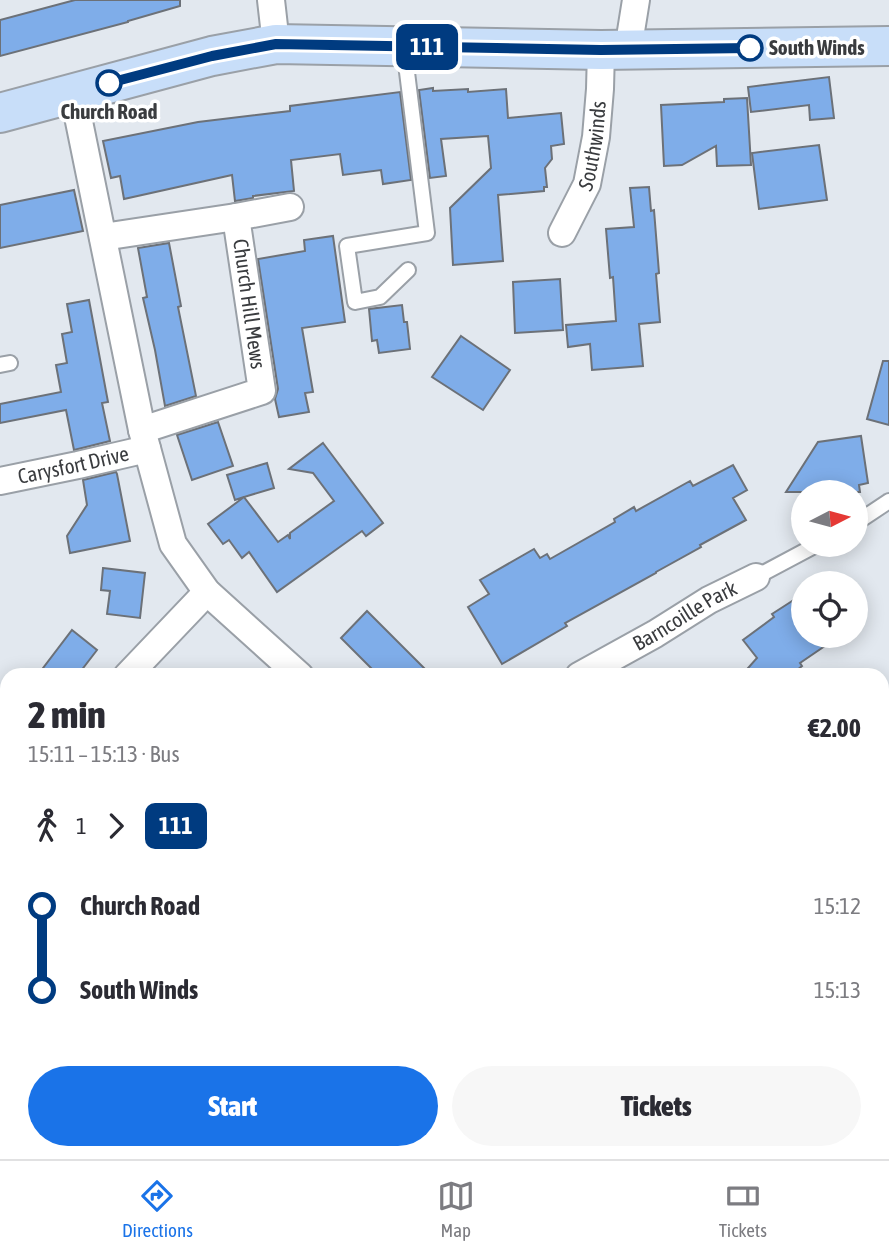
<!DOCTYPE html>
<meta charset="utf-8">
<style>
body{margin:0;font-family:"Asap Condensed",sans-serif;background:#f7f7f7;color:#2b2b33;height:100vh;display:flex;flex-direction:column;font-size:26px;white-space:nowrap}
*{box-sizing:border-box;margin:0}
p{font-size:23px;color:#7c7c81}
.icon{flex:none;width:38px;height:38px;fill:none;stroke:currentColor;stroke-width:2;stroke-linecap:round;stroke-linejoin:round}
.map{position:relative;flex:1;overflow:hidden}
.side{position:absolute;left:0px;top:668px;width:889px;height:492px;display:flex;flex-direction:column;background:#fff;border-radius:21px 21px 0 0;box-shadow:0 4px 18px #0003}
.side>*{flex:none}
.badge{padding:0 14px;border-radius:10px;font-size:24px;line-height:46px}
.needle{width:46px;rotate:84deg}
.buttons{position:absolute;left:791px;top:480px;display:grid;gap:14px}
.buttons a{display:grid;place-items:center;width:77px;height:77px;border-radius:50%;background:#fff;box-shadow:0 4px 18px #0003;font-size:35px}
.map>.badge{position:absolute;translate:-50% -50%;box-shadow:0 0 0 4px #fff}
.legs{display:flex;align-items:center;gap:10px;height:77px;padding:0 28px;font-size:23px}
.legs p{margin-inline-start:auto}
.summary{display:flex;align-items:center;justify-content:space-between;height:119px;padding:0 28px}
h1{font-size:38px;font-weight:800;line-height:52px}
.primary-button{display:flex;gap:14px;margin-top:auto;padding:14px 28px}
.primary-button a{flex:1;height:80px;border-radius:42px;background:#1a73e8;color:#fff;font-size:28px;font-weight:800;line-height:80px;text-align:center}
.primary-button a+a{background:#f7f7f7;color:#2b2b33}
ul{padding:0 28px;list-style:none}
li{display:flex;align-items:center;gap:24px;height:84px;font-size:26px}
li i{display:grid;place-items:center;width:10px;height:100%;margin:0 9px;background:currentColor}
li i::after{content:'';width:18px;height:18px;margin:-9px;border:5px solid;border-radius:50%;background:#fff}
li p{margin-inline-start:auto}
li:first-child i{background:linear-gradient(#0000 50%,currentColor 0)}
li:last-child i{background:linear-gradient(currentColor 50%,#0000 0)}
.menu{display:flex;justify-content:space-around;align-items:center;height:98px;border-top:2px solid #e1e1e2;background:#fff;font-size:19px;color:#7c7c81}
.menu a{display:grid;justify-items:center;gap:4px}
.menu .current{color:#1a73e8}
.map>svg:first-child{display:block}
.building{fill:#7fade9;stroke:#6c7178;stroke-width:2}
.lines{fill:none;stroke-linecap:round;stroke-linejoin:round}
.lane-casing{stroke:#9aa0a7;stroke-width:18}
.street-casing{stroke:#9aa0a7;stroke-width:30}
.secondary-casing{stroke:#9aa0a7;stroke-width:42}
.lane{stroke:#fff;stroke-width:14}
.street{stroke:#fff;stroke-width:26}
.secondary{stroke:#c8def9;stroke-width:38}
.line-1-casing{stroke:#fff;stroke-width:16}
.line-1{stroke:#003b80;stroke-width:10}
.stop-1-dot{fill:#fff;stroke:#003b80;stroke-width:3.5}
.labels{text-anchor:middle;stroke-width:7;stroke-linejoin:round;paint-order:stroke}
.stop-label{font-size:21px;font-weight:bold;fill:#3a3c3f;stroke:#fff;text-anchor:start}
.street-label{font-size:21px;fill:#3a3c3f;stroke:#fff}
</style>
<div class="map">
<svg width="889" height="1159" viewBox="0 0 889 1159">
<rect width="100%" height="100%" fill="#e2e8ef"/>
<!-- building -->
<g class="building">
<polygon points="75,0 180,0 180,6 128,21 128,22 0,56 0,20"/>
<polygon points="829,77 834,118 810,120 809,105 751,112 748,87"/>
<polygon points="433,88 433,91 468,89 468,92 506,89 508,118 561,113 564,144 551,146 552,159 545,168 547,187 544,187 544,191 498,195 503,261 453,265 450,208 491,168 488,136 441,139 446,176 430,178 419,90"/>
<polygon points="400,92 411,180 383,184 381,170 343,175 340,154 291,160 294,191 253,196 253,198 235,201 232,175 124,199 120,176 111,178 103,141 198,122 290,111 290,106"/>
<polygon points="747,98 751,165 717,166 716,146 682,165 664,166 661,105 724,102 724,99"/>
<polygon points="819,145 827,200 759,209 752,153"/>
<polygon points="649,187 651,211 654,210 659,273 656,274 660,322 639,324 643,366 592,370 590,344 568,347 566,325 616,321 613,277 610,278 606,229 634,227 630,188"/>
<polygon points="74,190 83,231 0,248 0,205"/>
<polygon points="333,236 345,322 302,328 313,392 305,393 309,412 279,417 275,399 278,389 258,259 305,251 304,240"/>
<polygon points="169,243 181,306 178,307 196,396 165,406 155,350 143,298 147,297 138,248"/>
<polygon points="560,279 563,330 515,333 513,282"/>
<polygon points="89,300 108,402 102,403 110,441 74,450 66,410 0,423 0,404 61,392 56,365 67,363 62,334 72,332 67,304"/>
<polygon points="402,305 404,322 407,322 410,349 379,353 377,340 372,341 369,309"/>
<polygon points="461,336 510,370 483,410 432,377"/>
<polygon points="883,361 889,361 889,425 867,419"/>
<polygon points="218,422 233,466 192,480 177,435"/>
<polygon points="861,436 868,483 859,485 860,492 786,492 818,442"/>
<polygon points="323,443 383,523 366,536 362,531 277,592 249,552 242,558 229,540 223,544 208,524 244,497 235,500 227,475 267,463 274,488 244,497 278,542 288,535 290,539 290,533 334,501 313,473 289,469"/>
<polygon points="733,465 747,490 733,498 746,520 700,545 701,547 656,572 656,573 565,623 567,626 502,664 468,607 489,594 480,580 534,549 540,558 547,554 550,559 615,522 614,519 634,507 636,511 690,481 693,486"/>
<polygon points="116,472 117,474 130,541 70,553 67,536 87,505 83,480"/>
<polygon points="103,568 145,573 140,618 107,614 110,591 101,590"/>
<polygon points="803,594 803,635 841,635 800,663 802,666 790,676 741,676 757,658 743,640 774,617 772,614"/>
<polygon points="367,611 432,676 379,676 341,638"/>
<polygon points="72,630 97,650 77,676 37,676"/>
</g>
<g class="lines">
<!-- lane casing -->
<g class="lane-casing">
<g id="lane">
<polyline points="404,48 427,233 347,246 355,302 380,297 408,270"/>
<polyline points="0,365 10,363"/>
<polyline points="856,523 889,501"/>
<polyline points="756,577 818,544"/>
<polyline points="882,1102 889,1110"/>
</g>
</g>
<!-- street casing -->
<g class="street-casing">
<g id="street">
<polyline points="271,0 276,44"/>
<polyline points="628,50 636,0"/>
<polyline points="73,92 142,430 173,544 207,592 300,676"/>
<path id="s1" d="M562 233 587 184 596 137 600 89 601 50"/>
<polyline points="103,237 236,217"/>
<polyline points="142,430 262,391 236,217 290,207"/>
<path id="s2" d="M0 481 78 465 147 449"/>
<polyline points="127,676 207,592"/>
<path id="s3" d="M579 676 655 634 709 600 756 577"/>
<polyline points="0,895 7,880"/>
<polyline points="272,1153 276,1159"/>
</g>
</g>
<!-- secondary casing -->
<g class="secondary-casing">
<g id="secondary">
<polyline points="0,113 212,56 276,44 601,50 889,46"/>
<polyline points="882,1003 889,997"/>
<polyline points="611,1159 631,1153"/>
</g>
</g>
<!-- lane -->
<use href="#lane" class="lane"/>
<!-- street -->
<use href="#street" class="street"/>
<!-- secondary -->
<use href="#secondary" class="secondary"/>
</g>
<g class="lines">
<!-- line-1 casing -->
<g class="line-1-casing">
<polyline id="line-1" points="109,83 212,56 276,44 601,50 750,48"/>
</g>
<!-- line-1 -->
<use href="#line-1" class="line-1"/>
</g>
<!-- markers -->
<g class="stop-1-dot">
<circle cx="750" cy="48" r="12"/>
<circle cx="109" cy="83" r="12"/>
</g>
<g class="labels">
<!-- stop labels -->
<g class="stop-label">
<text x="769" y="55">South Winds</text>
<text x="109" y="119" text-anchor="middle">Church Road</text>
</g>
<!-- street labels -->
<g class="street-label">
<text dy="7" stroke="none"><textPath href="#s1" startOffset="94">Southwinds</textPath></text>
<text transform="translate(249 304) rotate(82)" y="7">Church Hill Mews</text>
<text dy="7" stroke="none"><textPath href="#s2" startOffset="75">Carysfort Drive</textPath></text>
<text dy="7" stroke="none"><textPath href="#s3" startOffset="122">Barncoille Park</textPath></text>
</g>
</g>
</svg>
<div class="buttons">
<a><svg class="needle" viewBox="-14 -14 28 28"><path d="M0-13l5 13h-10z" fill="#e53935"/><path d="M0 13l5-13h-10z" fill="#7c7c81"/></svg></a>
<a><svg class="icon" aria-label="locate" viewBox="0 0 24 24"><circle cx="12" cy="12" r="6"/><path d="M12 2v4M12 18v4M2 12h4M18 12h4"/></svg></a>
</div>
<b class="badge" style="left:427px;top:47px;background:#003b80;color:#fff">111</b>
<section class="side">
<div class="summary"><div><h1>2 min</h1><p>15:11 – 15:13 · Bus</p></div><b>€2.00</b></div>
<div class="legs"><svg class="icon" aria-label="walk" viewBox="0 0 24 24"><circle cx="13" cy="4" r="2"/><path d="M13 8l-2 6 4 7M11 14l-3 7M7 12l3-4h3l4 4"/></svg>1<svg class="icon" aria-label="forward" viewBox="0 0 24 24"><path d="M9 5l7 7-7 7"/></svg><b class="badge" style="background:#003b80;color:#fff">111</b></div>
<ul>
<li><i style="color:#003b80"></i><b>Church Road</b><p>15:12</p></li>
<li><i style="color:#003b80"></i><b>South Winds</b><p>15:13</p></li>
</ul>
<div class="primary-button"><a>Start</a><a>Tickets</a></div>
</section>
</div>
<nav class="menu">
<a class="current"><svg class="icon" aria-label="directions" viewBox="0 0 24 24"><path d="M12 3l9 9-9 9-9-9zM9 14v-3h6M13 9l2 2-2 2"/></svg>Directions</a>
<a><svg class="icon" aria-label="map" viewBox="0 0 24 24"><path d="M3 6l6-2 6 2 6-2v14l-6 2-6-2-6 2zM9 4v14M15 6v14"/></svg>Map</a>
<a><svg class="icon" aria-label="tickets" viewBox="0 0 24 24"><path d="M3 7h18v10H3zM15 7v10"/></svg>Tickets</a>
</nav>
